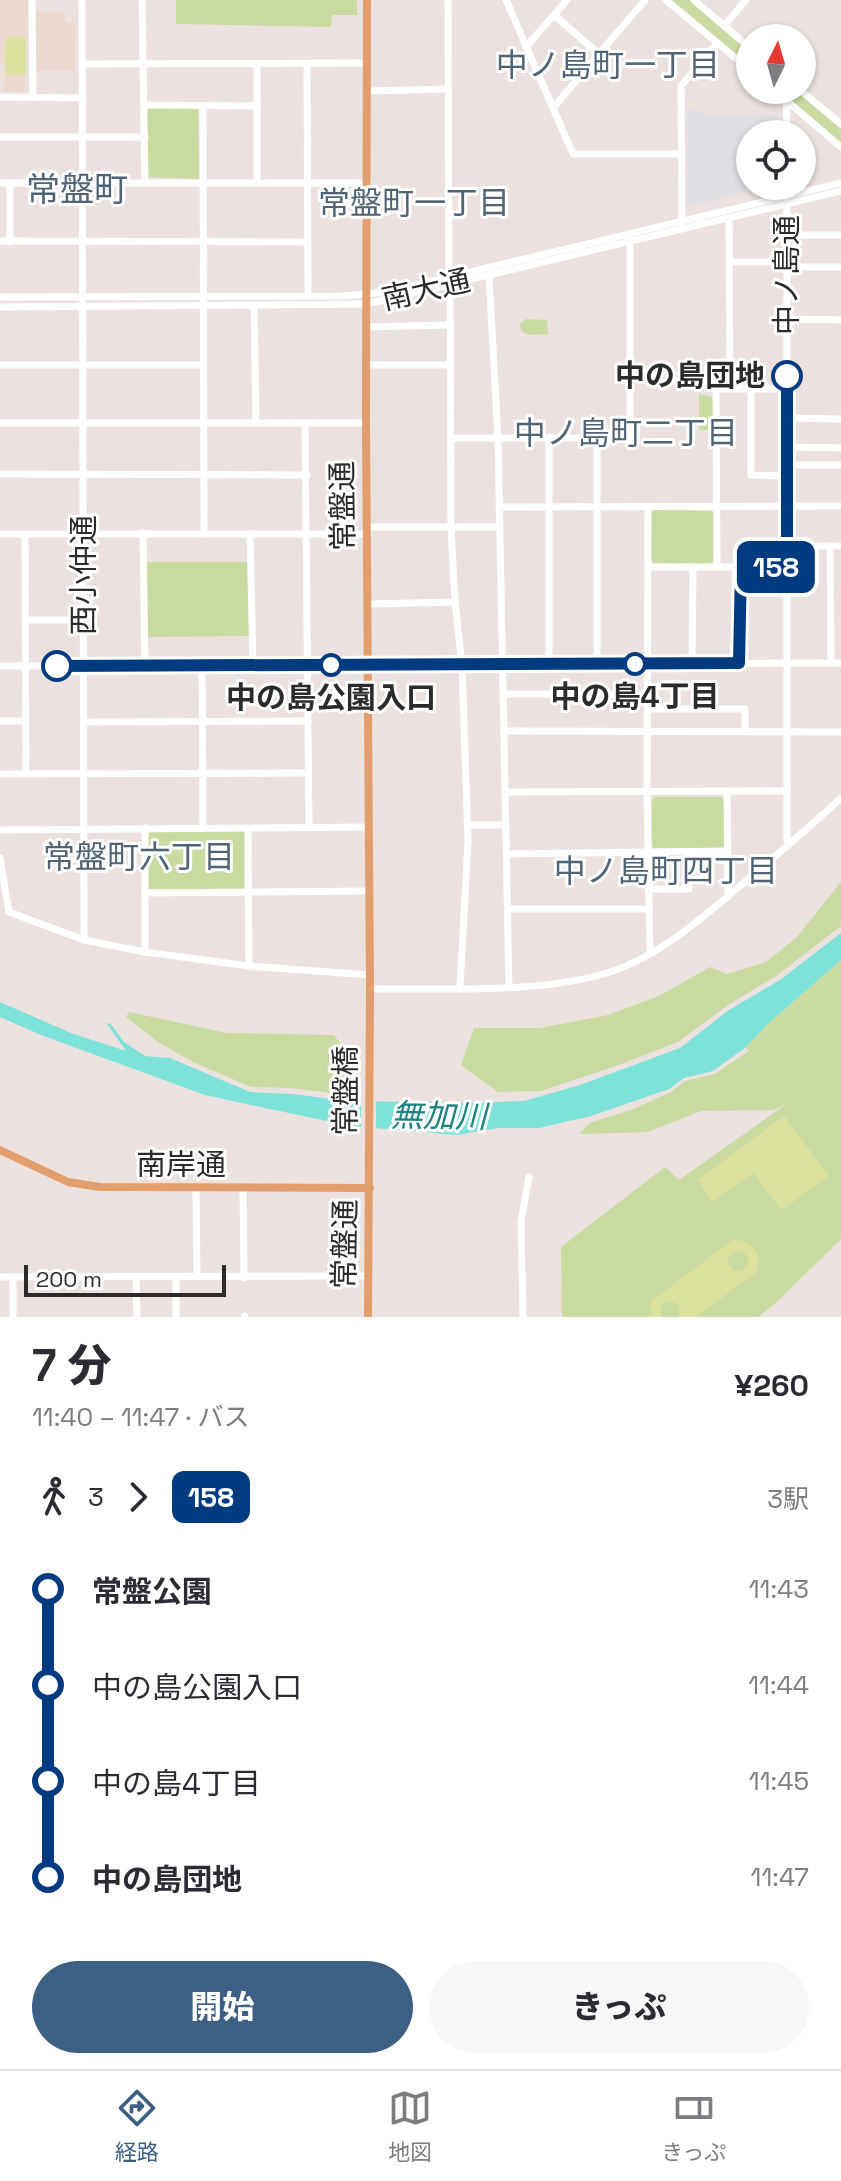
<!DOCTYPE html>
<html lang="ja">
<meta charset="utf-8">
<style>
body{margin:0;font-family:"Space Grotesk","Noto Sans JP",sans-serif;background:#f7f7f7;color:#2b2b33;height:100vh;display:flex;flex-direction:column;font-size:30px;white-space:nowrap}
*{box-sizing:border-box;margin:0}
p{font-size:26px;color:#7c7c81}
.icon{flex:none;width:44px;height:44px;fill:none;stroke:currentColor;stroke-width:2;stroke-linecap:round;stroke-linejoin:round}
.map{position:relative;height:1317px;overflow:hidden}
.side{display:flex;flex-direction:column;background:#fff;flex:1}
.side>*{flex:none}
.badge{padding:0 16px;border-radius:12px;font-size:28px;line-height:52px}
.needle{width:52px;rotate:5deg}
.buttons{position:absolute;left:736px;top:24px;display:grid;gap:16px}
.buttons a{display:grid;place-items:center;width:80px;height:80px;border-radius:50%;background:#fff;box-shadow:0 2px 6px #0004;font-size:40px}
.scale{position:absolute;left:24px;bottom:20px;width:202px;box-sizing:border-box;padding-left:8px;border:4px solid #2b2b2b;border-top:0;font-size:22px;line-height:28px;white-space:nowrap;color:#2b2b2b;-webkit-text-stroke:6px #fff;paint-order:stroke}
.map>.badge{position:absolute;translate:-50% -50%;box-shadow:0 0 0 4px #fff}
.legs{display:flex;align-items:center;gap:12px;height:88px;padding:0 32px;font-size:26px}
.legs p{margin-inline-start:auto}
.overview{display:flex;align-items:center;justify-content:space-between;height:136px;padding:0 32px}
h1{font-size:44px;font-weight:800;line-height:60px}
.button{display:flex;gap:16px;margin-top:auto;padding:16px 32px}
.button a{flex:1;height:92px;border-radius:48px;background:#3c5f84;color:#fff;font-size:32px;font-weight:800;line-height:92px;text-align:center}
.button a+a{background:#f7f7f7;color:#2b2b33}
ul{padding:0 32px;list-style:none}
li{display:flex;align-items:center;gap:28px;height:96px;font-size:30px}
li i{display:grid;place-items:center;width:12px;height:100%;margin:0 10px;background:currentColor}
li i::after{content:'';width:20px;height:20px;margin:-10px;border:6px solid;border-radius:50%;background:#fff}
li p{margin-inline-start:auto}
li:first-child i{background:linear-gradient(#0000 50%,currentColor 0)}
li:last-child i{background:linear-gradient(currentColor 50%,#0000 0)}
.dock{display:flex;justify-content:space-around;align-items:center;height:112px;border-top:2px solid #e1e1e2;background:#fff;font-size:22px;color:#7c7c81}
.dock a{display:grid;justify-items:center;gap:4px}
.dock .selected{color:#3c5f84}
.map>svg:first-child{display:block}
.industrial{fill:#dedee4}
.education{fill:#ebd9cf}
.green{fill:#c9dba1}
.pitch{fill:#dce29d;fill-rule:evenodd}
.water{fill:#7ce2da}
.pier{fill:#ebe1de}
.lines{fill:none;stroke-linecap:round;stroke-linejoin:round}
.minor{stroke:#fff;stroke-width:7}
.major{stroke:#e29f6d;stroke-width:8}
.line-1-casing{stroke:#fff;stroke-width:18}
.line-1{stroke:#003b80;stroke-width:12}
.stop-1-dot{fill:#fff;stroke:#003b80;stroke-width:4}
.labels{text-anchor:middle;stroke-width:6;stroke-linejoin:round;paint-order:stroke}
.street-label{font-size:30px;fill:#2b2b2b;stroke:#fff}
.stop-label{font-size:30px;font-weight:bold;fill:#2b2b2b;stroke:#fff}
.neighbourhood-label{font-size:32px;fill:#506476;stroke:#fff}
.water-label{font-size:32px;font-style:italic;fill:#1b8181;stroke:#fff}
.quarter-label{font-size:34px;fill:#506476;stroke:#fff}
</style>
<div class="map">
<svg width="841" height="1317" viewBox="0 0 841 1317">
<rect width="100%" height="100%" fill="#ebe1de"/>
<!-- industrial -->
<polygon class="industrial" points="687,110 701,111 702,115 780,115 780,134 750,134 750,186 770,186 688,206"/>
<!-- education -->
<g class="education">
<polygon points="0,0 28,0 25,92 4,91 5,63 0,63"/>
<polygon points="36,11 65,12 65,22 76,23 75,71 35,71"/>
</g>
<!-- green -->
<g class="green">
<polygon points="176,0 357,0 357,15 332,15 331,27 176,24"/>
<polygon points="671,0 690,0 750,52 750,66"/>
<polygon points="796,93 800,94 841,129 841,143 794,103 792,99"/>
<polygon points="198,107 199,179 147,177 147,108"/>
<polygon points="526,319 547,320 548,334 530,335 521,331 520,324"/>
<polygon points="699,394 713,397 713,430 699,430"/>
<polygon points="656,510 710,511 714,514 714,560 710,564 655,563 650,560 651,513"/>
<polygon points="146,562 249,562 249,636 147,637"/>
<polygon points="655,797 720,797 724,800 724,846 722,848 654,848 652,846 652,800"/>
<polygon points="147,831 245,831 244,890 148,889"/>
<polygon points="841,882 841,926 776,976 728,1005 678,1042 616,1066 541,1091 498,1092 461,1065 474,1028 540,1028 608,1015 659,996 710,967 727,974 766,962 797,937"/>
<polygon points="841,960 841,1239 779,1300 758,1317 562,1317 561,1247 665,1167 679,1180 788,1103 773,1110 701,1111 648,1132 579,1134 590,1123 633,1109 671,1092 685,1081 715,1074 749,1051 746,1047 770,1022"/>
<polygon points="129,1012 227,1033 334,1035 343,1047 348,1095 290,1088 251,1087 193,1062 158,1042 126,1017"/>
</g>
<!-- pitch -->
<g class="pitch">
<polygon points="6,37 26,37 26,75 5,75"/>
<polygon points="784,1116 829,1176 782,1210 753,1173 712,1202 698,1180"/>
<path d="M733 1240C752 1240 762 1253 758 1271L696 1317H679V1305L670 1301 661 1305V1317H650V1302ZM735 1251 744 1252 748 1258V1264L741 1271H735L728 1264V1258Z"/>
</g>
<!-- water -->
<polygon class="water" points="841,933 841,960 770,1022 746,1047 713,1071 684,1078 669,1089 591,1116 539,1128 498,1128 457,1135 350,1126 205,1095 41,1035 0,1017 0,1002 71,1033 126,1051 107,1024 110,1023 124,1042 145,1056 170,1058 250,1092 291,1094 349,1101 470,1103 524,1101 580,1085 680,1048 729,1010 780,980"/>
<!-- pier -->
<polygon class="pier" points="361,1098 376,1098 376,1133 361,1131"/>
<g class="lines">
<!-- minor -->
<g class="minor">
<polyline points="32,0 33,97"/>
<polyline points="82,0 84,940"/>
<polyline points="142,0 145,183"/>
<polyline points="448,0 449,277"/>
<polyline points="506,0 573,154 682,154"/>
<polyline points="666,0 750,70"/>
<polyline points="694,0 750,48"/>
<polyline points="554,15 599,54"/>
<polyline points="724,26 746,0"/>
<polyline points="526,47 567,0"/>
<polyline points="83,64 368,63"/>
<polyline points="307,64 308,296"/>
<polyline points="774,90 841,147"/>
<polyline points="800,90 841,124"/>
<polyline points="368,91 448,89"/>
<polyline points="0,97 83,98"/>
<polyline points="145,105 258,106"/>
<polyline points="203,106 204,534"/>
<polyline points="553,108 645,0"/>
<polyline points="787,134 786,99 790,90"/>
<polyline points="0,137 145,137"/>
<polyline points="0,183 368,183"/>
<polyline points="10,183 10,242"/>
<polyline points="257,183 257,64"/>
<polyline points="787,186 787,846"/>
<polyline points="729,219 730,389"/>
<polyline points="682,224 681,86 717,43"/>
<polyline points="787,235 841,235"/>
<polyline points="0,241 308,242"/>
<polyline points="730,262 787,262"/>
<polyline points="787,267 841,267"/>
<polyline points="489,275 498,438 509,987"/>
<polyline points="450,285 451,527 455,602 462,665 468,841 460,987"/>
<polyline points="0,297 343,296 387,292 841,183"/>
<polyline points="254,306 256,423"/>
<polyline points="0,307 367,304 841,191"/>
<polyline points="787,319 841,320"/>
<polyline points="367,327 449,325"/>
<polyline points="0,365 202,365"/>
<polyline points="367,365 450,365"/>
<polyline points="751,389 751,475 787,476"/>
<polyline points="787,418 841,419"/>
<polyline points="0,423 366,423"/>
<polyline points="305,423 309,828"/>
<polyline points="549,437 549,664"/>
<polyline points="450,438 630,438 630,239"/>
<polyline points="787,447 841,448"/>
<polyline points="787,465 841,465"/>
<polyline points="0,474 307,475"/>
<polyline points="648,506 647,792 650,953"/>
<polyline points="499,507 841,506"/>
<polyline points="368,527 500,527"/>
<polyline points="143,533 145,666"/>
<polyline points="0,534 368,534"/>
<polyline points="25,534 26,774"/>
<polyline points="250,534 253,665"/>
<polyline points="788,546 841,546"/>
<polyline points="830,546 831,663"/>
<polyline points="648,567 787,567"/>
<polyline points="717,567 716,389 787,389"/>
<polyline points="368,604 455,602"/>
<polyline points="25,620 84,620"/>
<polyline points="739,663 741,567"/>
<polyline points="692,664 693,568"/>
<polyline points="202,665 203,828"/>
<polyline points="597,665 597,438"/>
<polyline points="0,666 841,663"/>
<polyline points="503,694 648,694"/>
<polyline points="648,709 745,709 745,731"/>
<polyline points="0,721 26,721"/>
<polyline points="85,722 308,721"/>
<polyline points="504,731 841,732"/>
<polyline points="0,774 308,773"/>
<polyline points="505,792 787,791"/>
<polyline points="727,792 728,897"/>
<polyline points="467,825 506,825"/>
<polyline points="145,828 145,952"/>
<polyline points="248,829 249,966"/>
<polyline points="0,830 368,827"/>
<polyline points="507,854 727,851"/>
<polyline points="0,858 9,912 84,940 145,952 249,966 370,975"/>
<polyline points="648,889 689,889 689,852"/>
<polyline points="145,893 369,891"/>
<polyline points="508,909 649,909"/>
<path d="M370 989C444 988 537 994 607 973 658 957 700 920 740 886 774 858 808 828 841 798"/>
<polyline points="196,1189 197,1277"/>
<polyline points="243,1189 244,1278"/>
<polyline points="0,1277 368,1276"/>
<polyline points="13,1277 13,1317"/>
<polyline points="136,1278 137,1317"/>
<polyline points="176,1278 176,1317"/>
<polyline points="245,1316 245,1317"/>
<polyline points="523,1317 521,1222 529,1177"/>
</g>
<!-- major -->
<g class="major">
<polyline points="367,0 366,423 370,989 368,1317"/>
<polyline points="0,1150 68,1182 100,1187 370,1188"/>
</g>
</g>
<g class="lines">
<!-- line-1 casing -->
<g class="line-1-casing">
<polyline id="line-1" points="57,666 739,663 741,567 787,567 787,376"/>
</g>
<!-- line-1 -->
<use href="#line-1" class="line-1"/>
</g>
<!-- markers -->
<g class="stop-1-dot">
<circle cx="787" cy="376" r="14"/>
<circle cx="635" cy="664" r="10"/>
<circle cx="331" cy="665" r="10"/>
<circle cx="57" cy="666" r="14"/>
</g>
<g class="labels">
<!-- street labels -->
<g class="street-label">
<text transform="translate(787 275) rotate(-90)" y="10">中ノ島通</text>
<text transform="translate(426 290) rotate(-13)" y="10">南大通</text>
<text transform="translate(343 506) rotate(-91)" y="10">常盤通</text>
<text transform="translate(84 575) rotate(-90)" y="10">西小仲通</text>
<text transform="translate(346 1091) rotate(-90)" y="10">常盤橋</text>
<text x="181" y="1175">南岸通</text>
<text transform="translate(345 1244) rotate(-89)" y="10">常盤通</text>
</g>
<!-- stop labels -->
<g class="stop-label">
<text x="765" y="386" text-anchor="end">中の島団地</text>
<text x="635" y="707">中の島4丁目</text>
<text x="331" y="708">中の島公園入口</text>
</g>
<!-- neighbourhood labels -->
<g class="neighbourhood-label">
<text x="608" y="76">中ノ島町一丁目</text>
<text x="414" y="214">常盤町一丁目</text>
<text x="626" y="444">中ノ島町二丁目</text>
<text x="139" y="868">常盤町六丁目</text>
<text x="666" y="882">中ノ島町四丁目</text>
</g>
<!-- water labels -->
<g class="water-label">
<text transform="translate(439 1116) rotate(1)" y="11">無加川</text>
</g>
<!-- quarter labels -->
<g class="quarter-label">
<text x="77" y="201">常盤町</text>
</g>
</g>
</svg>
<div class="buttons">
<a><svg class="needle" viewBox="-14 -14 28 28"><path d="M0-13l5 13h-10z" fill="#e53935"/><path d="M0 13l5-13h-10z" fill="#7c7c81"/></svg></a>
<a><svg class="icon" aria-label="locate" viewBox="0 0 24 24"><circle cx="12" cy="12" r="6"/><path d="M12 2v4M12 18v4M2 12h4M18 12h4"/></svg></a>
</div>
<div class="scale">200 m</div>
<b class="badge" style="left:776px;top:567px;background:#003b80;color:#fff">158</b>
</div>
<section class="side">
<div class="overview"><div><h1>7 分</h1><p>11:40 – 11:47 · バス</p></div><b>¥260</b></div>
<div class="legs"><svg class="icon" aria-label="walk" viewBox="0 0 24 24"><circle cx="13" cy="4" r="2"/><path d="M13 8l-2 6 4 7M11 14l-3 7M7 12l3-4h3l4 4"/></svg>3<svg class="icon" aria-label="forward" viewBox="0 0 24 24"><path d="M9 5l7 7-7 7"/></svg><b class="badge" style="background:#003b80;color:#fff">158</b><p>3駅</p></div>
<ul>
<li><i style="color:#003b80"></i><b>常盤公園</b><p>11:43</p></li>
<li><i style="color:#003b80"></i><span>中の島公園入口</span><p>11:44</p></li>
<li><i style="color:#003b80"></i><span>中の島4丁目</span><p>11:45</p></li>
<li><i style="color:#003b80"></i><b>中の島団地</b><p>11:47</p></li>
</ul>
<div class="button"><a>開始</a><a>きっぷ</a></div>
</section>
<nav class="dock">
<a class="selected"><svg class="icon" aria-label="directions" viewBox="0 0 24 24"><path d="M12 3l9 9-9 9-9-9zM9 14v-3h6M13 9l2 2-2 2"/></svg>経路</a>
<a><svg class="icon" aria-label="map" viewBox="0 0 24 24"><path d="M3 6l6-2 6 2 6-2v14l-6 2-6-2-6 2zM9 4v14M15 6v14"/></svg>地図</a>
<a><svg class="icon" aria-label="tickets" viewBox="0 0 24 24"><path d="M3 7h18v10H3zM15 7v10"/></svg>きっぷ</a>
</nav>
